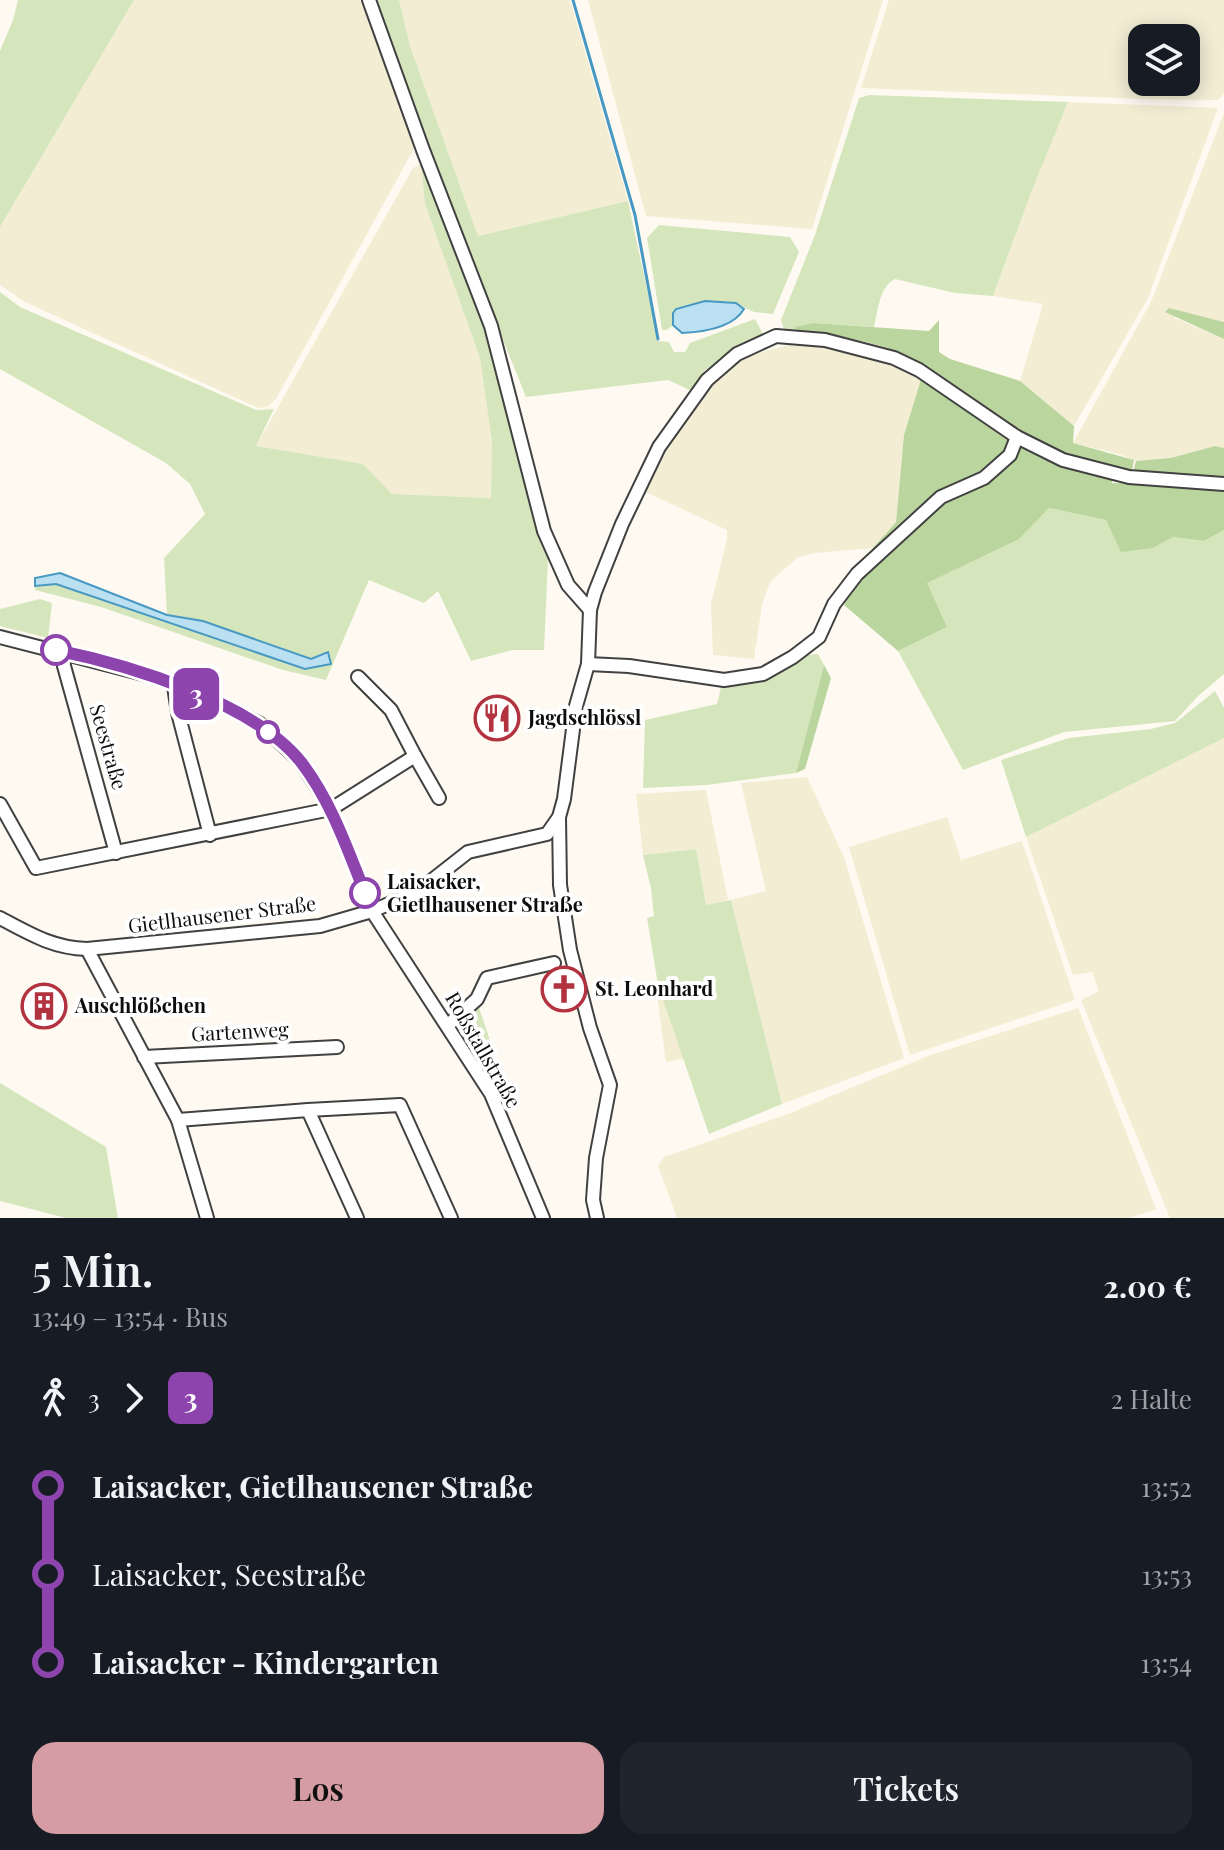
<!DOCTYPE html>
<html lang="de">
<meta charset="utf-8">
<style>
body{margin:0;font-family:"Playfair Display",serif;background:#20242c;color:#f1f3f6;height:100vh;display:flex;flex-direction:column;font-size:30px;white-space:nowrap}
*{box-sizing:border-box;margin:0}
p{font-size:26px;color:#9ea1a6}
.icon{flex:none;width:44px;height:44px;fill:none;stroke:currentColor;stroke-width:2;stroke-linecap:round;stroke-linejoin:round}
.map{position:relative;height:1218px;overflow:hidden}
.side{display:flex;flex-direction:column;background:#171b24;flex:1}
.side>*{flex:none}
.badge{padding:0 16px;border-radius:12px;font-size:28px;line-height:52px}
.buttons{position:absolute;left:1128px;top:24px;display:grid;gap:16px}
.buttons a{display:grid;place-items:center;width:72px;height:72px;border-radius:16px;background:#171b24;box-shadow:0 4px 20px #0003;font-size:40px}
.map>.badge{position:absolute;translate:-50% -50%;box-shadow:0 0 0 4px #fff}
.legs{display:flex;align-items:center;gap:12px;height:88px;padding:0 32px;font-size:26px}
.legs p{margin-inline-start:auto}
.headline{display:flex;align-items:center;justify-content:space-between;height:136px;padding:0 32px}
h1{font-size:44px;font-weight:600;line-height:60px}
.button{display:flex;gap:16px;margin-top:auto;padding:16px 32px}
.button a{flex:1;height:92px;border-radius:24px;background:#d59ca4;color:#111;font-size:32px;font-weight:600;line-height:92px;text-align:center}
.button a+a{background:#20242c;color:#f1f3f6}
ul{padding:0 32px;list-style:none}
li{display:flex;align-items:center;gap:28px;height:88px;font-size:30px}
li i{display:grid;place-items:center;width:12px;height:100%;margin:0 10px;background:currentColor}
li i::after{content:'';width:20px;height:20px;margin:-10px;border:6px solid;border-radius:50%;background:#171b24}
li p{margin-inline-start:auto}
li:first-child i{background:linear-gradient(#0000 50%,currentColor 0)}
li:last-child i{background:linear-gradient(currentColor 50%,#0000 0)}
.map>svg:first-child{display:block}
.farmland{fill:#f2edd3;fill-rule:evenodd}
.green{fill:#d5e6bd}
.forest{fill:#bad59d}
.water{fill:#bae0f1;stroke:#4798c2;stroke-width:2}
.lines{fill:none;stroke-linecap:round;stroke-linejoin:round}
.stream{stroke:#4798c2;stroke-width:3}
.minor-casing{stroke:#414141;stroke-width:16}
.minor{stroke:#fff;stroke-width:12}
.line-1-casing{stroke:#fff;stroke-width:18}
.line-1{stroke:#8e44ad;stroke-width:12}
.stop-1-dot{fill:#fff;stroke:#8e44ad;stroke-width:4}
.labels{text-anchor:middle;stroke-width:8;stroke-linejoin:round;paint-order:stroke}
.poi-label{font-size:20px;font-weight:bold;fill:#0e0e0e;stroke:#fff;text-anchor:start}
.street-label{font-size:20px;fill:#0e0e0e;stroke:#fff}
.stop-label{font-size:20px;font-weight:bold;fill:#0e0e0e;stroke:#fff;text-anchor:start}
</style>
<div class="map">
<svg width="1224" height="1218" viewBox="0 0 1224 1218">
<rect width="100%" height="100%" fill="#fefaf1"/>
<!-- farmland -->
<g class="farmland">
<polygon points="134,0 360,0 416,145 276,399 267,407 258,408 104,338 25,302 0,285 0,227"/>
<polygon points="399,0 570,0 628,201 478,236 410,46"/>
<polygon points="588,0 883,0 812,229 646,216"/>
<path d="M889 0H1224V93L1218 100 1141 99 861 88ZM1142 38H1186V82H1142Z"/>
<polygon points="1068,102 1218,108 1148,298 1074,426 1020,381 1043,304 993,296 1029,198"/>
<polygon points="1224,113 1224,322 1169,308 1175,318 1224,339 1224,448 1215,446 1171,458 1136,461 1119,454 1073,443 1151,302"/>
<polygon points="421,164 425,204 480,358 492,442 491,498 392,494 363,464 256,446 413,168"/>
<polygon points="793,344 815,345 883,359 922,376 904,435 896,522 873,548 815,553 797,558 770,582 762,605 754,659 713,655 711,604 727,539 727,530 646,492 672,440 721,375 747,356"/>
<polygon points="1224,738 1224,1218 1170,1218 1081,1000 1099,991 1092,972 1073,975 1026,837"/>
<polygon points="807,777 844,857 904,1058 782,1104 731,900 766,891 741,783"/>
<polygon points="706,790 728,900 706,906 696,849 643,855 636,794"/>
<polygon points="947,817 961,860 1022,841 1075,1000 910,1055 849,847"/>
<polygon points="683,982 703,1055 666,1062 656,988"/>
<polygon points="1078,1008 1156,1209 1130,1218 677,1218 658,1166 664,1157 788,1114 928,1056"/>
</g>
<!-- green -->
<g class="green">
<polygon points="18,0 134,0 0,227 0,51 13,20"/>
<polygon points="375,0 399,0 410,46 478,236 628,201 658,341 669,342 674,352 685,352 690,343 755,319 763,334 705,370 692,391 668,380 526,397 408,103"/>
<path d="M869 95 1068 102 1029 198 993 296 955 293 895 279C879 287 878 311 874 327L814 323 796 333 784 329 781 320 815 235 859 98Z"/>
<polygon points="421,164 483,318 530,503 548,559 544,650 513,650 471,661 438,591 424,603 369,580 326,680 283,670 101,607 35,590 35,586 56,584 311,659 203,621 167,615 164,558 205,514 190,484 166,463 0,369 0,292 20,307 256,410 274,409 256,446 363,464 392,494 491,498 492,442 480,358 425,204"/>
<polygon points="659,225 790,237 799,252 773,314 754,312 736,303 726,301 687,305 676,309 673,313 673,325 667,330 662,330 647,238"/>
<polygon points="1049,508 1106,520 1153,548 1173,537 1204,541 1224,530 1224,674 1197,697 1175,721 1064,732 963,770 898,651 947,627 926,583 1018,539"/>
<polygon points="40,599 52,603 48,638 0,626 0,609"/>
<polygon points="818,654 824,665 796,773 707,785 643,788 645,720 717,704 721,687 765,676 808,655"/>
<polygon points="1215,691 1224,708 1224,738 1026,837 1001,760 1069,738 1151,729 1175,723"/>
<polygon points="696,849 706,905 731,900 782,1104 709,1134 658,985 647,918 654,916 651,888 643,855"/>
<polygon points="477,1002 494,1052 475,1063 452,1026"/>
<polygon points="0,1083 106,1147 118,1218 66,1218 0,1201"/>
</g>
<!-- forest -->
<g class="forest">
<polygon points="1169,308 1224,322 1224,339 1165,312"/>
<path d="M939 320V352L950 359 1020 381 1074 426 1073 443 1134 460 1132 471 1114 469 1112 483 1158 484 1133 472 1136 461 1171 458 1215 446 1224 448V530L1204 541 1173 537 1153 548 1121 552 1106 520 1049 508 1019 539 927 583 947 627 898 651 844 605 873 548 896 522 904 435 922 376 919 362C880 340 840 337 796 333L795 327 814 323 929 331Z"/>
<polygon points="824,665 831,678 805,769 796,773"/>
</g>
<!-- water -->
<g class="water">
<path d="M705 301 736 303 744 309C733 328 703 332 682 333L673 325V313L676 309Z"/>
<polygon points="60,573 167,615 203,621 311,659 328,652 331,664 305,669 56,584 35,586 35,578"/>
</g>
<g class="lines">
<!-- stream -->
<polyline class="stream" points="573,0 635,215 658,339"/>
<!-- minor casing -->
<g class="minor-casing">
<g id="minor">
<polyline points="369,0 423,150 491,326 544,531 568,585 590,610"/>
<polyline points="0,637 155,677 211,699 260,724 300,761 331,809 372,911 491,1094 543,1218"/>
<polyline points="63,651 64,666 116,853"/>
<polyline points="588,664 629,666 724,680 763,674 793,657 819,637 834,604 857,574 941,497 984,478 1010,455 1017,437"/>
<polyline points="358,677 391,710 415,756"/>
<polyline points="174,686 178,713 210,835"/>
<polyline points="0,804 36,868 331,809 415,756 439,798"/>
<polyline points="559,817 560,885 570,950 590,1028 610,1085 596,1158 593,1200 597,1218"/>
<path d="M0 918C30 934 53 948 87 949L320 926 372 911 417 892 468 852 547 834 559 817 564 799 576 706 588 664 590 610 595 592 622 524 659 447 707 380 737 354 776 336 825 340 894 358 919 370 1017 437 1063 460 1129 477 1224 484"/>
<polyline points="87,949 178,1120 207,1218"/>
<polyline points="448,1025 477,999 487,978 554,963"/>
<polyline points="144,1057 337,1047"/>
<polyline points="308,1110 400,1105 451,1218"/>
<polyline points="178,1120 308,1110 357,1218"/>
</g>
</g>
<!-- minor -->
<use href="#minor" class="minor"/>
</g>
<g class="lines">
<!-- line-1 casing -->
<g class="line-1-casing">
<path id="line-1" d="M56 650C129 665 253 702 301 762 331 801 347 848 365 893"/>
</g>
<!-- line-1 -->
<use href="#line-1" class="line-1"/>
</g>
<!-- icons -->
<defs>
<g id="restaurant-ring" transform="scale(2.3)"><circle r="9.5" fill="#fff" stroke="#b33240" stroke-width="1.5"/><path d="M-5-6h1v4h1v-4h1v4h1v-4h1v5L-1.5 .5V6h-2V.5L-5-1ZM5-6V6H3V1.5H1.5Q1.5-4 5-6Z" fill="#b33240"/></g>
<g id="church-ring" transform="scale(2.3)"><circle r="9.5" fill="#fff" stroke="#b33240" stroke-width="1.5"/><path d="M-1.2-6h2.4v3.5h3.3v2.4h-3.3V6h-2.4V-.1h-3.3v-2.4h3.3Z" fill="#b33240"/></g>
<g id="building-ring" transform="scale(2.3)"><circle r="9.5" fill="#fff" stroke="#b33240" stroke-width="1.5"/><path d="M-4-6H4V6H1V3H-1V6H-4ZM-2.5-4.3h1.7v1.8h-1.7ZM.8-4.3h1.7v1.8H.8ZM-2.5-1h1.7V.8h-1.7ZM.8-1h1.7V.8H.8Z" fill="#b33240"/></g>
</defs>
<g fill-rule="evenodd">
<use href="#restaurant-ring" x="497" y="718"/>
<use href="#church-ring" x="564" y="989"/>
<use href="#building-ring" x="44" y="1006"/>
</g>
<!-- markers -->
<g class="stop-1-dot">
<circle cx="56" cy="650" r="14"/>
<circle cx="268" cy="732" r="10"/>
<circle cx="365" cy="893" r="14"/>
</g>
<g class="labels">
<!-- poi labels -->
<g class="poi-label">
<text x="528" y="725">Jagdschlössl</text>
<text x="595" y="996">St. Leonhard</text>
<text x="75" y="1013">Auschlößchen</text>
</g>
<!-- street labels -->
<g class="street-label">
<text transform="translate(108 747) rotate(74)" y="7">Seestraße</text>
<text transform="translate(222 915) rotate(-7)" y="7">Gietlhausener Straße</text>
<text transform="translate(240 1032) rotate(-3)" y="7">Gartenweg</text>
<text transform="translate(483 1050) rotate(60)" y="7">Roßstallstraße</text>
</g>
<!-- stop labels -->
<g class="stop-label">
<text x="387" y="889">Laisacker,<tspan x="387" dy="23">Gietlhausener Straße</tspan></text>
</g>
</g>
</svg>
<div class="buttons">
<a><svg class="icon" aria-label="layers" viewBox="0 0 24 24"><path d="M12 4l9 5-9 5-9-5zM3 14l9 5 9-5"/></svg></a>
</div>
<b class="badge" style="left:196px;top:694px;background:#8e44ad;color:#fff">3</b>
</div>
<section class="side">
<div class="headline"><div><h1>5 Min.</h1><p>13:49 – 13:54 · Bus</p></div><b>2.00 €</b></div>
<div class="legs"><svg class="icon" aria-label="walk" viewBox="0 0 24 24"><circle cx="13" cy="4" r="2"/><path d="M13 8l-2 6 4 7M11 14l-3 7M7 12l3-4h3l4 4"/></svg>3<svg class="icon" aria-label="forward" viewBox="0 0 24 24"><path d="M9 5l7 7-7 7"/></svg><b class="badge" style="background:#8e44ad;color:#fff">3</b><p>2 Halte</p></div>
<ul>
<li><i style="color:#8e44ad"></i><b>Laisacker, Gietlhausener Straße</b><p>13:52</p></li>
<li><i style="color:#8e44ad"></i><span>Laisacker, Seestraße</span><p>13:53</p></li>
<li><i style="color:#8e44ad"></i><b>Laisacker - Kindergarten</b><p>13:54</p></li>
</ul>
<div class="button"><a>Los</a><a>Tickets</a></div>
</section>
